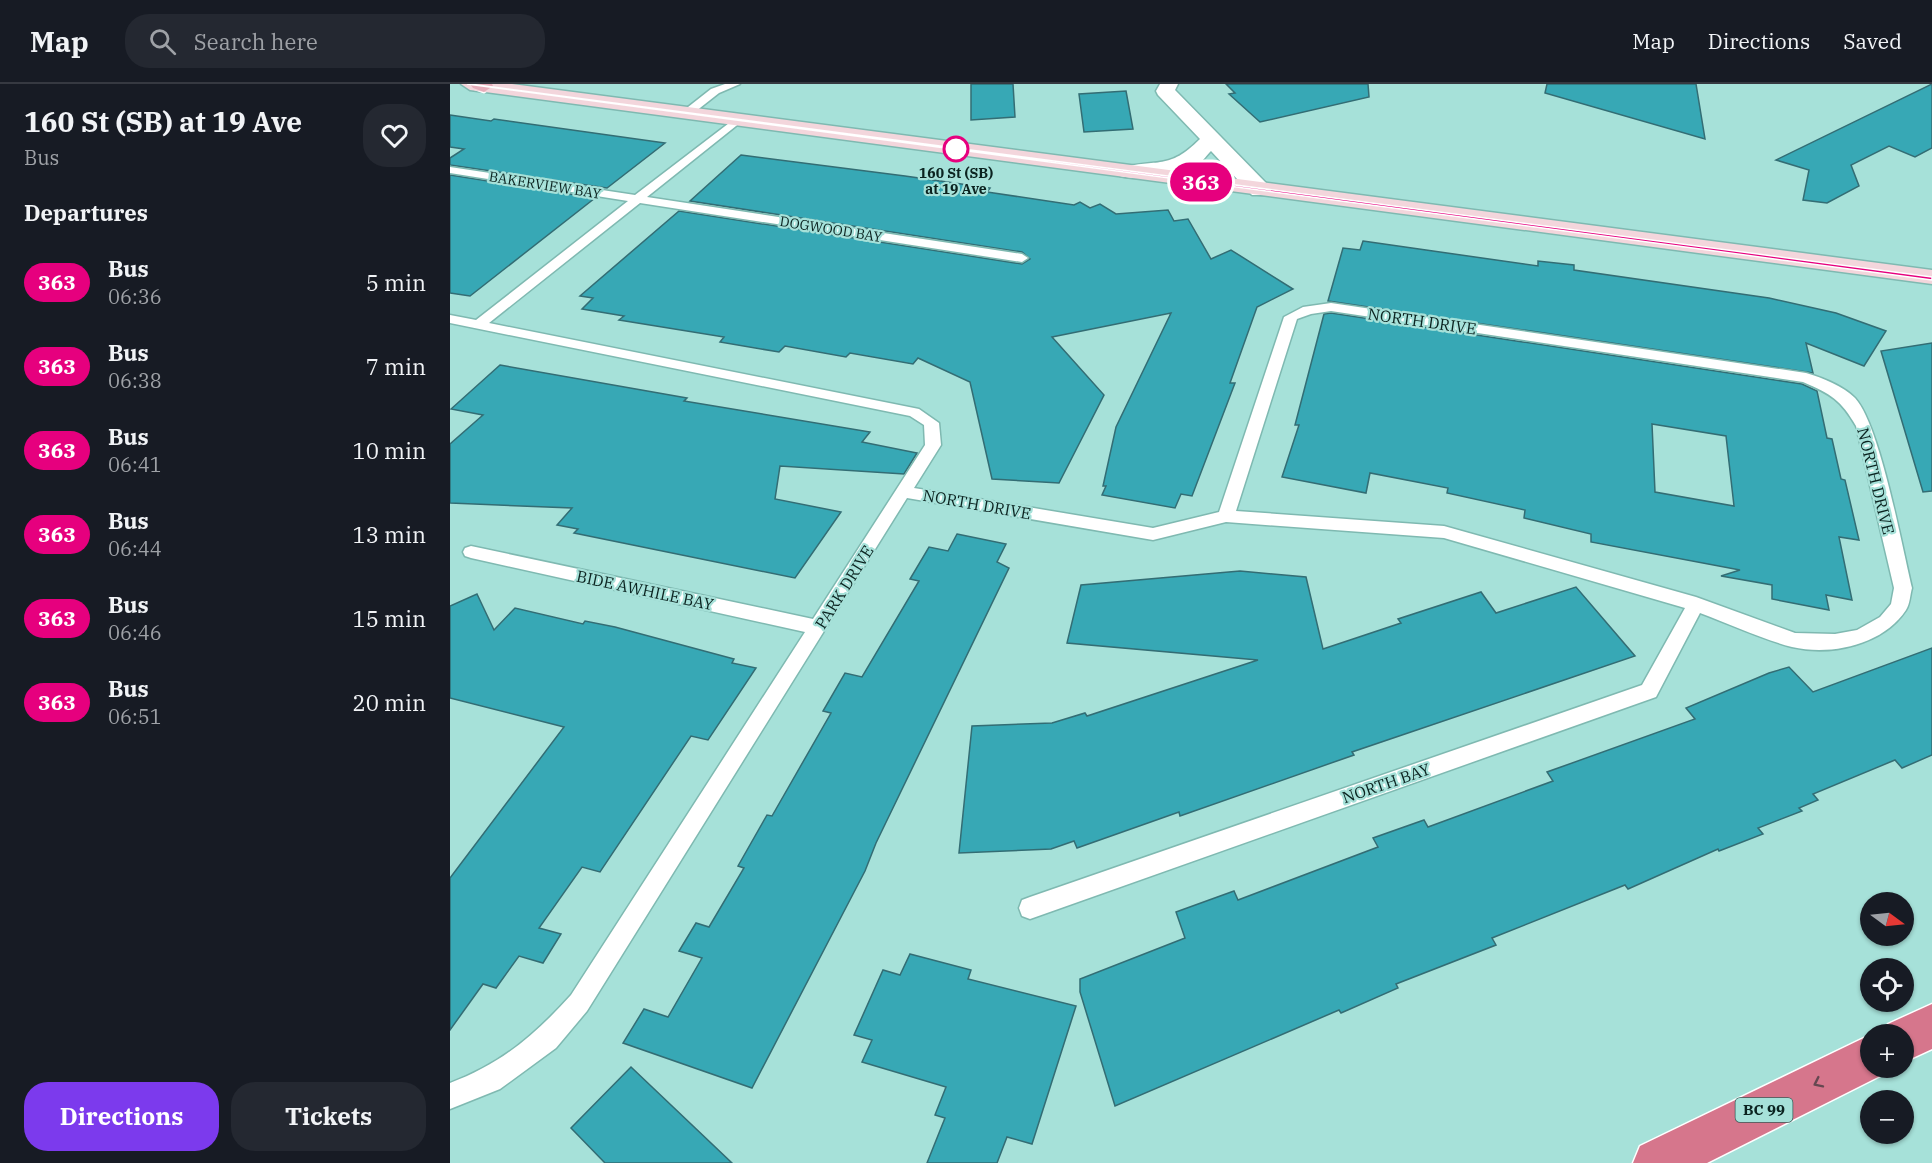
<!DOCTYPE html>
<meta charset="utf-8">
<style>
body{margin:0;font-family:"IBM Plex Serif",serif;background:#242831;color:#f1f3f6;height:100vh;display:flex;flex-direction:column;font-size:22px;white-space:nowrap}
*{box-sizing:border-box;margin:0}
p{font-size:20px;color:#9ea1a6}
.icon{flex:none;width:33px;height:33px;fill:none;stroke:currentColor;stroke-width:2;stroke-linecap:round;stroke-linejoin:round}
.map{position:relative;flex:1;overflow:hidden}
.side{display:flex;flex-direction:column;background:#171b24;width:450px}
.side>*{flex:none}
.badge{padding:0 12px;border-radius:20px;font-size:21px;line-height:39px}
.needle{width:39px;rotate:105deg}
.fabs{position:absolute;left:1410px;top:808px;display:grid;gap:12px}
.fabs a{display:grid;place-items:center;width:54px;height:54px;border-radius:50%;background:#171b24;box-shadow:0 2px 4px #0004;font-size:30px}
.map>.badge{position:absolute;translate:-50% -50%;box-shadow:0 0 0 3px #fff}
h2{padding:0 24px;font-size:22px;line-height:54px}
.round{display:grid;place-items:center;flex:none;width:63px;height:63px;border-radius:24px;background:#242831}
.head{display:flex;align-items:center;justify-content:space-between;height:102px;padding:0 24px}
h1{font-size:28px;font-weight:800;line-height:45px}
.button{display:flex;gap:12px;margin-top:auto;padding:12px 24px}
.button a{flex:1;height:69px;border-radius:24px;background:#7c3aed;color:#fff;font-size:24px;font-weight:800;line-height:69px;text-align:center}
.button a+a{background:#242831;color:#f1f3f6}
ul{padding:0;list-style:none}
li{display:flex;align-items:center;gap:18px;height:84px;padding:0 24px}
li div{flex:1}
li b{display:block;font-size:22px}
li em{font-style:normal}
li .badge{min-width:66px;font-weight:700;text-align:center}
header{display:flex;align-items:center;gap:36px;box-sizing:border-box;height:84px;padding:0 30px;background:#171b24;border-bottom:2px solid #363941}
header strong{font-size:28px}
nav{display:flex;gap:33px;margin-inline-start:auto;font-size:21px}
.search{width:420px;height:54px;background:#242831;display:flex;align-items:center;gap:15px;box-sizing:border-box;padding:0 21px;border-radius:24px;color:#9ea1a6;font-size:22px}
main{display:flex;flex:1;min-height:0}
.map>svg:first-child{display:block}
.building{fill:#37a8b5;stroke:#336d74;stroke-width:1.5;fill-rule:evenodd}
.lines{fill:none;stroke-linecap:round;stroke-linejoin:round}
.lane-casing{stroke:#7fb9b1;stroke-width:3}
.street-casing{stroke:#7fb9b1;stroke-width:3}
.secondary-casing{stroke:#7fb9b1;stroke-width:3}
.primary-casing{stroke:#fff;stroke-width:3}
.highway-casing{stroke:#fff;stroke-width:3}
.lane{fill:#fff;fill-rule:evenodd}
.street{fill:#fff;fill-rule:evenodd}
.secondary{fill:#f3d6dc;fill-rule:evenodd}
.primary{fill:#e6adba;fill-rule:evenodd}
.highway{fill:#d6768c;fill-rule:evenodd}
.oneway{stroke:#664851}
.line{fill:#e6007e;stroke:#fff;stroke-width:1.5}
.stop-dot{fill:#fff;stroke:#e6007e;stroke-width:3}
.labels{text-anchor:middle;stroke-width:4.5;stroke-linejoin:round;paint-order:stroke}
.far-stop-label{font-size:14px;font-weight:bold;fill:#0b2320;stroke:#a6e1d9}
.far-street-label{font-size:14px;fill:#0b2320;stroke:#a6e1d9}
.shield{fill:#a6e1d9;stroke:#3a5c58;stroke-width:1.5}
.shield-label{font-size:15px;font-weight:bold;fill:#0b2320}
.street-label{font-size:16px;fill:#0b2320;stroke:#a6e1d9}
</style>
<header>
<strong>Map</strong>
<div class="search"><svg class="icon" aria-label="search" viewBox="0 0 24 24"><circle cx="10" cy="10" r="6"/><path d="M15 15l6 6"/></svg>Search here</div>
<nav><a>Map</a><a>Directions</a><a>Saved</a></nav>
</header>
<main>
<section class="side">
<div class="head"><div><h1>160 St (SB) at 19 Ave</h1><p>Bus</p></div><a class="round"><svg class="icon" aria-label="heart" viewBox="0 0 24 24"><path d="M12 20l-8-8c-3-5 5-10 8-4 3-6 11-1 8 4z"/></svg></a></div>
<h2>Departures</h2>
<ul>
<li><span class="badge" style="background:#e6007e;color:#fff">363</span><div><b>Bus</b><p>06:36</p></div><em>5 min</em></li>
<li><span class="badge" style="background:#e6007e;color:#fff">363</span><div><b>Bus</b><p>06:38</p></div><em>7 min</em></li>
<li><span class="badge" style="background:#e6007e;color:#fff">363</span><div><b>Bus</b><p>06:41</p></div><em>10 min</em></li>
<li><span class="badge" style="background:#e6007e;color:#fff">363</span><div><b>Bus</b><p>06:44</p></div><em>13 min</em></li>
<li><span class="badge" style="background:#e6007e;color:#fff">363</span><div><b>Bus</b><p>06:46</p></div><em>15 min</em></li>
<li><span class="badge" style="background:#e6007e;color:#fff">363</span><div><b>Bus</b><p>06:51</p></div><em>20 min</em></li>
</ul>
<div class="button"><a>Directions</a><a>Tickets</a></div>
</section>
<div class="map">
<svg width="1482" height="1079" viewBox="0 0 1482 1079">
<rect width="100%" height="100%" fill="#a6e1d9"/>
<!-- building -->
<g class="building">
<polygon points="521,0 563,0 565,33 521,36"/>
<polygon points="776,0 918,0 919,13 810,38 779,10 785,9"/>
<polygon points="1097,0 1246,0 1255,55 1095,9"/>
<polygon points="1482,0 1482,64 1465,73 1439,62 1401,81 1409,102 1377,119 1353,116 1359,86 1326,76"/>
<polygon points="676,7 683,45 634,48 629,10"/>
<polygon points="0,31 41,37 44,35 215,59 157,104 0,81 0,74 14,65 0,63"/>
<polygon points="291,71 455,92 540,104 537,108 624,121 630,118 640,124 650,120 666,130 718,126 724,137 738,135 761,175 781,166 843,205 807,223 780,299 785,299 742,412 731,410 725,424 652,411 656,402 653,402 666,343 721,229 602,253 654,311 609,399 542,395 520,298 468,274 463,280 400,269 396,273 335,262 329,268 270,258 274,253 169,236 174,232 132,225 143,214 130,212 229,127 572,180 580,175 572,168 240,117"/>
<polygon points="0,91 145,114 20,212 0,209"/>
<polygon points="913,157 1088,182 1088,177 1124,181 1124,186 1319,214 1386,229 1436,247 1414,282 1356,259 1363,289 878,217 893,164 910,166"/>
<path d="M881 229 1352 300 1367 307 1377 354 1382 355 1391 395 1395 396 1409 456 1389 453 1402 516 1376 511 1379 526 1322 515V501L1271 492 1290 486 1141 458V450L1074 434 1075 426 997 409 998 404 920 389 916 409 832 393 849 341H845L874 230ZM1202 340 1276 352 1284 422 1205 408Z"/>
<polygon points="1482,259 1482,407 1473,408 1431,267"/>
<polygon points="50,281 237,314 234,317 420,348 412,358 467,369 454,390 330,382 325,415 391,428 345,494 124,449 128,445 107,441 122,424 0,419 0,360 33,331 1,325"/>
<polygon points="507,450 556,460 547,478 559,484 426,759 415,787 302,1004 173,959 194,925 218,933 252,874 229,867 246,839 259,843 294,784 288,782 317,731 322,732 381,629 373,627 395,589 412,593 469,497 460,495 479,463 498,467"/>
<polygon points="790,487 856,493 873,565 951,539 948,535 1031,508 1046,529 1126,503 1185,572 902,668 904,671 730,732 729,728 627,764 624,757 601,765 509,769 522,642 602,639 635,629 637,632 808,576 617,559 631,501"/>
<polygon points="27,510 44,546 65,524 133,540 135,537 165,543 284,575 282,579 306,584 258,656 241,652 150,788 132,783 89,844 111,850 93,879 69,872 46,904 33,900 0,946 0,794 114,643 0,614 0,522"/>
<polygon points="1482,564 1482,671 1452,684 1445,676 1363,710 1368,716 1349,724 1352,727 1308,744 1313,750 1269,767 1268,765 1178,805 1175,801 1042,854 1046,861 946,900 948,904 891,929 889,926 665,1022 630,908 630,895 735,854 726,828 784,807 788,816 928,763 923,754 974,736 978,743 1103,697 1097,688 1245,635 1236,624 1319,589 1339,583 1363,608"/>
<polygon points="460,870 521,886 518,895 626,922 582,1060 557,1053 547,1079 477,1079 495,1034 485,1031 496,1003 412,978 422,956 404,951 433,886 450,891"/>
<polygon points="181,983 282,1079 155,1079 121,1044"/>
</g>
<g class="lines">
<!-- lane casing -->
<g class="lane-casing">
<g id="lane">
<polygon points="275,0 290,0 269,9 241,31 233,31 233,27 261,5"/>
<path d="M287 33 291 34V38L197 113 572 170 578 174 572 178 190 119 39 239 469 325 489 339 491 361 464 404 703 444 769 428 834 233 853 223 881 219 1356 289C1373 294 1393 302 1405 314 1430 341 1452 463 1462 504 1460 511 1460 520 1456 526 1433 561 1381 572 1342 563 1311 555 1280 540 1250 529L1206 613 580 835 572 832 569 824 572 816 580 813 1192 601 1235 524 994 454 776 438 703 456 457 414 137 927 106 964 50 1005 0 1025V999C51 980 85 951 121 911L355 548 21 474 15 472 13 468 15 464 21 462 363 535 475 361 474 341 460 332 0 239V231L26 236 178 117 0 89V83L185 111ZM881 227 1353 298C1381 310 1391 316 1406 342L1444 504 1441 520 1430 533 1407 546 1385 550 1345 549 1246 513 994 442 786 427 847 235 861 230Z"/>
</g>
</g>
<!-- street casing -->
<g class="street-casing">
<path id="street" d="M710 0H728L725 6 818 101 821 106 818 111H802L761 67C757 71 753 77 748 80 731 91 689 97 670 92L667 88 670 84C708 74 718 87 750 55L708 11 706 7Z"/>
</g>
<!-- secondary casing -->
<g class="secondary-casing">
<polygon id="secondary" points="11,0 62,0 1482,186 1482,200 20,6"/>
</g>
<!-- primary casing -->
<g class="primary-casing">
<polygon id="primary" points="20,0 42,0 43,2 34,8 23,4"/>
</g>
<!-- highway casing -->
<g class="highway-casing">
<g id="highway">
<polygon points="1482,920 1482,965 1454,978 1454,951 1434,951 1438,940"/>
<polygon points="1420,951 1420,984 1438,984 1436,989 1257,1079 1183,1079 1190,1062"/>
</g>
</g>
<!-- lane -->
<use href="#lane" class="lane"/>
<!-- street -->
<use href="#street" class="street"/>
<!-- secondary -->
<use href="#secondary" class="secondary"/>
<!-- primary -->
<use href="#primary" class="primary"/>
<!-- highway -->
<use href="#highway" class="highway"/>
</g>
<!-- one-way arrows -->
<defs><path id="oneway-chevron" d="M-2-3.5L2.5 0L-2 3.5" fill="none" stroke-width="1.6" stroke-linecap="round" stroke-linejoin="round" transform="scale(1.5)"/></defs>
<use class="oneway" href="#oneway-chevron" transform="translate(1368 999) rotate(154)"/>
<!-- line -->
<polygon class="line" points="17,0 20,0 1482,193 1482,196"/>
<!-- markers -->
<circle class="stop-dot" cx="506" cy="65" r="12"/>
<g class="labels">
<!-- far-stop labels -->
<g class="far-stop-label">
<text x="506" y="94">160 St (SB)<tspan x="506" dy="16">at 19 Ave</tspan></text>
</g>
<!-- far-street labels -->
<g class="far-street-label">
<text transform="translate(95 101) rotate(9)" y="5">BAKERVIEW BAY</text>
<text transform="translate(381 145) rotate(9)" y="5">DOGWOOD BAY</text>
</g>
<!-- shield labels -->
<rect class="shield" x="1285.5" y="1014" width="57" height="24" rx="4.5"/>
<g class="shield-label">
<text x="1314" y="1031">BC 99</text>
</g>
<!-- street labels -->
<g class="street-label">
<text transform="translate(972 237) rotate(8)" y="6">NORTH DRIVE</text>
<text transform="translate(1426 397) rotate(76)" y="6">NORTH DRIVE</text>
<text transform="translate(527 420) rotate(10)" y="6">NORTH DRIVE</text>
<text transform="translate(394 503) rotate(-58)" y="6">PARK DRIVE</text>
<text transform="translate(195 506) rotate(12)" y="6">BIDE AWHILE BAY</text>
<text transform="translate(936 699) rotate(-19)" y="6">NORTH BAY</text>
</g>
</g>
</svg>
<div class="fabs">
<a><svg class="needle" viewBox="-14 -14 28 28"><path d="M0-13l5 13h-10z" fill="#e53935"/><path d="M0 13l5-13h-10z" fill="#9ea1a6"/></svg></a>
<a><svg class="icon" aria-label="locate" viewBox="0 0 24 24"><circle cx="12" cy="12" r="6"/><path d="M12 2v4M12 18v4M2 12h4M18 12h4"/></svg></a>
<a>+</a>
<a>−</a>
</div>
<b class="badge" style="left:751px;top:98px;background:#e6007e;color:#fff">363</b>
</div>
</main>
